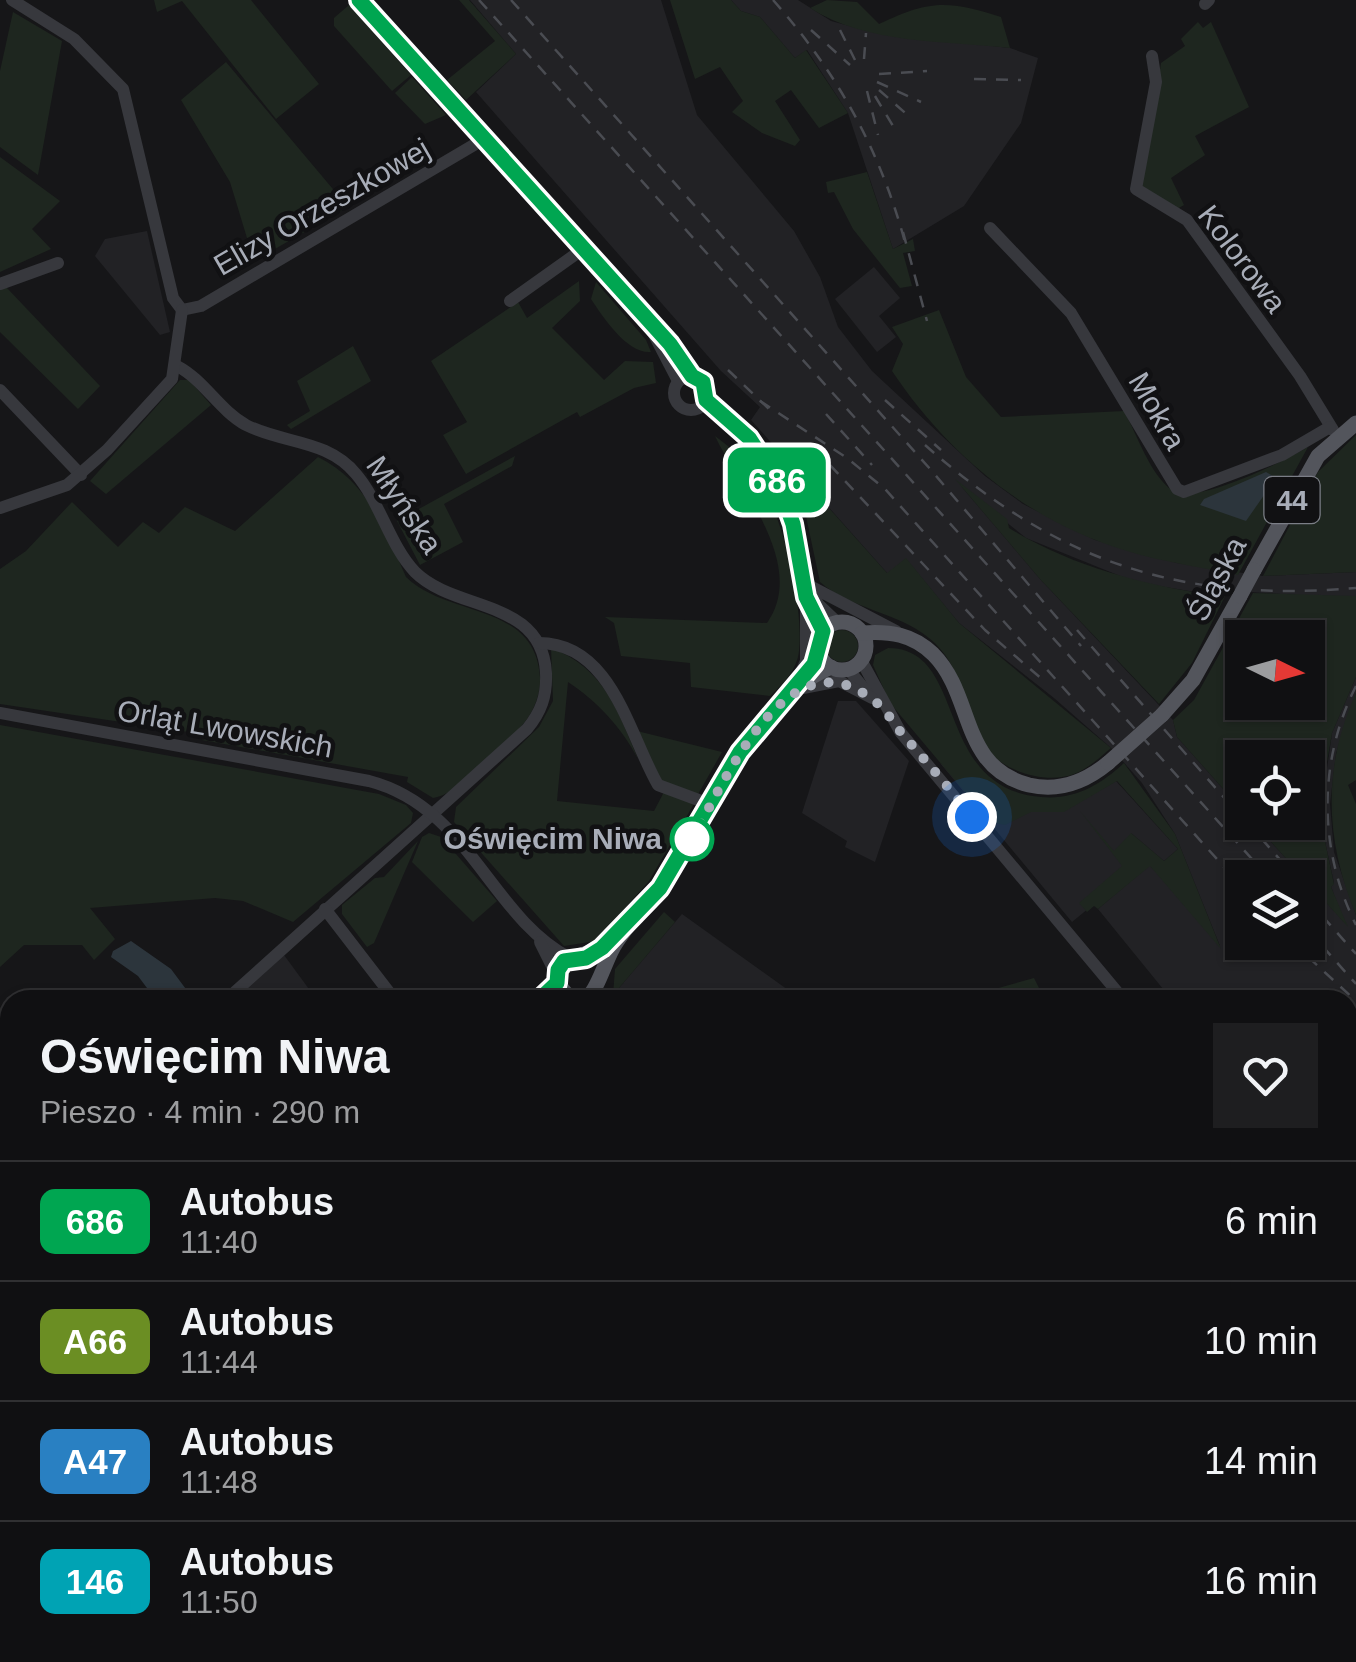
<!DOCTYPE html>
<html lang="pl">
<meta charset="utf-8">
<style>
body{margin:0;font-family:Helvetica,sans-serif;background:#1e1e20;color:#f1f3f6;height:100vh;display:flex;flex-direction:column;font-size:38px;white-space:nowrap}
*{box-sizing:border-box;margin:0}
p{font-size:32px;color:#9c9d9f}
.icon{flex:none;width:55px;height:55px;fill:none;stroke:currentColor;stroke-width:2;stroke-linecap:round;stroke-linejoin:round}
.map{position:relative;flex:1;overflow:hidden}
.sheet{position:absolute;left:0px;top:990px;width:1358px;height:672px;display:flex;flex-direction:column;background:#101012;border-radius:30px 30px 0 0;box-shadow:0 2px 8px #0004,0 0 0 2px #303032}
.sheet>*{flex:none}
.badge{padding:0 20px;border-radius:15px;font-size:35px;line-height:65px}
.needle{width:65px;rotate:95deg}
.buttons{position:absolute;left:1225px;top:620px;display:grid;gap:20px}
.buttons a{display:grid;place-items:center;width:100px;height:100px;border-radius:0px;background:#101012;box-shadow:0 2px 8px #0004,0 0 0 2px #303032;font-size:50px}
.you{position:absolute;width:50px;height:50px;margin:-25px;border:8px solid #fff;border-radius:50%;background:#1a73e8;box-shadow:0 0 0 15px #1a73e833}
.map>.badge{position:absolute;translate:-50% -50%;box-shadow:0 0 0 5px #fff}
.round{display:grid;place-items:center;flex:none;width:105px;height:105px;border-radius:0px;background:#1e1e20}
.summary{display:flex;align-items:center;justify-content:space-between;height:170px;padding:0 40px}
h1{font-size:48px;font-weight:700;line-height:75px}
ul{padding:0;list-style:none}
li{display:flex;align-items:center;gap:30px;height:120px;padding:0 40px;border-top:2px solid #303032}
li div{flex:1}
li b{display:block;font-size:38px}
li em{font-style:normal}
li .badge{min-width:110px;font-weight:700;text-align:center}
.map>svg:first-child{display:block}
.built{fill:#222225}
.green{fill:#1e261f;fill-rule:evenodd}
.water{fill:#2c353c}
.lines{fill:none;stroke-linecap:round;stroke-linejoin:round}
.minor{stroke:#37383d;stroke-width:12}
.major{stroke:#53555c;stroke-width:15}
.rail{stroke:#4a4c52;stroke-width:2.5;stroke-dasharray:12 10;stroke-linecap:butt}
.major-bridge{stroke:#53555c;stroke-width:15}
.line-casing{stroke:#fff;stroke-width:22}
.line{stroke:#00a651;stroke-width:15}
.walk{stroke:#a8adb8;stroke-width:10;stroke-dasharray:0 18}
.stop-dot{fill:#fff;stroke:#00a651;stroke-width:5}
.labels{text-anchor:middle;stroke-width:9;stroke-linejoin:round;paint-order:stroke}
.shield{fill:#111113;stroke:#7b7e86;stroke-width:2.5}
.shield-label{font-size:28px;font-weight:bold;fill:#a8adb8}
.street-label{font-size:30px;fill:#a8adb8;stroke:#111113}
.stop-label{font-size:30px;font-weight:bold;fill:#a8adb8;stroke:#111113;text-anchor:end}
</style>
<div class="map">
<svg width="1356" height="1662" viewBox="0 0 1356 1662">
<rect width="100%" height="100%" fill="#161618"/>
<!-- built -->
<g class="built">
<polygon points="470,0 661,0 697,115 794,231 820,277 838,327 872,371 985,476 1023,504 1095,540 1177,563 1263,576 1356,572 1356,596 1338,598 1208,589 1207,594 1135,582 1026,538 961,486 1040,579 1173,720 1177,737 1242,810 1242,822 1254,823 1303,877 1242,878 1242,942 1308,942 1308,882 1345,923 1331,887 1334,883 1324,837 1323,797 1332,733 1356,677 1356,693 1336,753 1330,804 1334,852 1356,915 1356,1229 1348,1219 1348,1000 1172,1000 1098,909 1150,865 1220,946 1175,834 1142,783 1111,748 1054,698 959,623 906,559 888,574 751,420 760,407 721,371 476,92 516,54"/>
<polygon points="731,0 798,0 831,21 872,32 1010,48 1038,58 1021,123 964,206 893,249 848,113 807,50 795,58 760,17 741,11"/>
<polygon points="147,231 170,332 160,335 95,256 105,239"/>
<polygon points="874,267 900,298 879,316 896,337 877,352 835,299"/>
<polygon points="838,701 856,701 909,761 875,862 845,847 847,841 802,813"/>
<polygon points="940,763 978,785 1065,810 1116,781 1178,849 1164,861 1131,833 1145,862 1072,922"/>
<polygon points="682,914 802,1000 618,1000 613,995"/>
<polygon points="284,955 317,1000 235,1000"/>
</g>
<!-- green -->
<g class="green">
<polygon points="154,0 251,0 319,84 276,119 182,1 157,12"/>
<polygon points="459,0 469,0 516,54 466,100 447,80 495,41"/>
<polygon points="670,0 731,0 741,11 760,17 795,58 806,50 848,113 819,128 791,90 775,101 800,140 795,146 762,133 732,112 743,101 720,67 695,79"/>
<path d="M827 0 857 2 879 24C930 0 947 0 1001 17L1010 48C946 41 866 44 810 8Z"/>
<polygon points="349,5 411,75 392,91 334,26 334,18"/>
<polygon points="13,12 62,41 38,175 0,147 0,71"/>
<polygon points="1198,22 1203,28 1211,22 1249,107 1195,136 1205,155 1171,178 1184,205 1177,209 1141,186 1161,63 1185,46 1181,39"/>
<polygon points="226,62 348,207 254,261 230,182 181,100"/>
<polygon points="412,77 446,115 425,124 395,93"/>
<polygon points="0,157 60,201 32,229 51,249 0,272"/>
<polygon points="867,172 893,249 913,239 915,251 903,253 912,286 900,288 853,229 834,192 828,193 826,182"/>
<polygon points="579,281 580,301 552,328 604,380 625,361 653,362 656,383 634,388 580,417 577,412 466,474 443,435 467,422 431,361 518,302 527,318"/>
<path d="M596 282 646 340 651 352C627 354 603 317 591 299Z"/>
<polygon points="6,287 100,386 78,409 0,332 0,290"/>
<path d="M939 310 966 377 1001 417 1124 411C1137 434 1150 475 1172 490 1196 506 1284 461 1308 447L1238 575C1205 568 1163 562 1127 551 1029 522 948 455 892 371L903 344 892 327Z"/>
<polygon points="353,346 371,381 291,429 287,425 310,411 297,381"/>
<polygon points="180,380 189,380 211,405 106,494 90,481"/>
<polygon points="1356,435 1356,572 1263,576 1318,472"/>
<path d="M715 436C729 447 744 457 755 472 782 511 804 604 799 651 797 670 783 684 770 696L691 687 690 663 621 656 614 623 605 617 767 623C808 565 739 488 715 436Z"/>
<path d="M778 451 887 573 906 558 959 623 1111 748C1099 758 1088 769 1074 774 1046 785 1000 771 984 745 962 709 965 667 929 638 898 612 850 609 820 582L804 507Z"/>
<polygon points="515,456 512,466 444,504 463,542 420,565 397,521"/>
<path d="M318 457C367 481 385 529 406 577 448 618 535 602 540 677 541 701 528 722 511 737 489 757 461 793 433 798L407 782 408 777 202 740V734L0 704V569L26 551 72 502 118 547 143 522 159 533 185 507 235 531Z"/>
<path d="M955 479 1007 519 1009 528C1070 565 1137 583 1206 594L1208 589 1228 590 1192 663 1159 704 1040 579Z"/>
<path d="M1253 593 1356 596V677L1332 733 1323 786 1324 837 1334 884 1331 887 1348 927 1254 823 1308 822V758H1242V810L1177 737 1173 720 1194 700ZM1242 638H1308V702H1242Z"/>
<circle cx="842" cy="646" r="16"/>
<path d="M551 648C604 668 618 711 638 759 622 728 597 701 568 682L557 801 654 811 664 792 695 802 649 881 596 941 564 946 454 822 456 807 539 727 553 701Z"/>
<path d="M888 648C969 648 932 788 1041 797 1075 800 1100 785 1124 763L1175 834 1221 949 1150 866 1098 909 1094 906 1087 912 1079 903 1122 866 1080 811 1114 851 1131 833 1164 861 1178 849 1117 781 1064 812H1031L1005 825 990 822 890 703 873 665 875 655Z"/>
<path d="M1356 693V780L1348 785 1356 804V915C1325 840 1322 768 1356 693Z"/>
<polygon points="0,725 379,794 406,805 413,813 411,823 293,922 243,901 215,898 90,908 115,939 94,960 82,945 24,945 0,967"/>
<polygon points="637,731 722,752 697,796 658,779"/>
<polygon points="429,833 441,837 497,901 473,922 412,862 422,837"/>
<polygon points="418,841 374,943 367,947 342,914 342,905 375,878 384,877"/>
<polygon points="664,912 675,922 613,995 615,969"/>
<polygon points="1034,978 1045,1000 956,1000"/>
<polygon points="0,1297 10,1306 10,1376 0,1379"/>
<polygon points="0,1491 10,1495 10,1652 973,1652 987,1662 0,1662"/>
<polygon points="1348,1494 1356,1495 1356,1577 1348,1576"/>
<polygon points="986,1653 1066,1653 1084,1662 1000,1662"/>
<polygon points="1087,1653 1213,1653 1213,1662 1100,1662"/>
</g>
<!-- water -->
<g class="water">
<polygon points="1266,472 1276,478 1246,521 1200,505 1204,499"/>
<polygon points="131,941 171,969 194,1000 156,1000 138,976 111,957 113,951"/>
<polygon points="0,1626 10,1629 10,1652 75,1653 100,1662 0,1662"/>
</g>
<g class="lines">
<!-- minor -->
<g class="minor">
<polyline points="12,0 74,39 123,89 173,298 182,310"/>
<polyline points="359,0 650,327 678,381"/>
<polyline points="1205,4 1209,0"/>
<polyline points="1152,56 1156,82 1136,189 1187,220 1300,376 1333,430"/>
<polyline points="990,228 1071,313 1177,489 1184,492 1282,455 1330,427"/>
<polyline points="0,284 58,263"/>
<polyline points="510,301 583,249"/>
<polyline points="182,310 201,306 484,139"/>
<polyline points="667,341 692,376"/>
<path d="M177 366C204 380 219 410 246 425 283 444 327 439 356 474 380 502 390 546 415 572 455 612 542 598 546 673 547 696 541 712 527 729L226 1000"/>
<circle cx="691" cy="393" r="17"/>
<polyline points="0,390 81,475"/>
<path d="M706 400C753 438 785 481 797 541 804 574 807 601 823 631"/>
<polyline points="0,508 67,485 107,450 172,379 182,310"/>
<polyline points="810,586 896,631"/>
<polyline points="812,591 818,604 837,622"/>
<path d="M539 643C612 643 629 735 658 785L712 805"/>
<polyline points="861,660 901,733 1124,1000"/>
<polyline points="848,669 867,692"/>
<polyline points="796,684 806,661 806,605"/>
<polyline points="803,688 839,681 872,698"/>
<path d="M0 713 369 781C469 807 490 916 570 958"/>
<polyline points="325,909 395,1000"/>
<polyline points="540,942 557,976"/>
<polyline points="0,1088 10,1100"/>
<polyline points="1348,1264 1356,1273"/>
<polyline points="1356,1279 1348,1298 1356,1313"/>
<polyline points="0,1384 10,1381"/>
<polyline points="0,1395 10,1394"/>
<polyline points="1348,1580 1356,1581"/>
</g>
<!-- major -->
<g class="major">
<polyline points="1254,570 1318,456 1356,423"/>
<circle cx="842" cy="646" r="24"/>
<path d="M862 633C890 631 912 634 933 654 975 696 959 767 1029 785 1059 792 1085 782 1108 763"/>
<polyline points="1162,715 1193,680 1240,596"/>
<path d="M569 997 557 983 561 965C576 952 591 957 611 940"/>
<polyline points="539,1000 557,983"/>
<path d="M559 1000C569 997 579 1001 588 996 598 990 607 955 616 943 634 915 659 892 677 864 720 798 753 700 831 667"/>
<polyline points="0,1276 10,1285"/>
</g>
<!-- rail -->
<g class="rail">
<polyline points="479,0 1269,878"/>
<polyline points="511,0 931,470 1081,646"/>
<path d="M773 0C837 72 881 151 906 246"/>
<polyline points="811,30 850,65"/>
<polyline points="840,30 855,60"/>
<polyline points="864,59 866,33"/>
<polyline points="879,74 927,71"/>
<polyline points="974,79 1021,80"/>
<polyline points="877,82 921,102"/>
<polyline points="879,90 911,118"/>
<polyline points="867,91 878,135"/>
<polyline points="875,96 896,131"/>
<polyline points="903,232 927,321"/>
<polyline points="728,370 770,410"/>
<polyline points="885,400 941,450"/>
<polyline points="760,401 847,458 885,489 1242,887"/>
<polyline points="826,414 872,465"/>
<path d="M925 445C1057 562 1179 603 1356 588"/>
<polyline points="815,449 985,630 1043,680"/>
<polyline points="1077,630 1242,818"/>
<path d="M1356 686C1318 761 1318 849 1356 925"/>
<polyline points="1247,822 1296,878"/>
<polyline points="1308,900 1356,954"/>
<polyline points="1308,930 1356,984"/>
<polyline points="1292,942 1356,1001"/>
</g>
<!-- major-bridge -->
<g class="major-bridge">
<polyline points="1240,596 1254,570"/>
<polyline points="1108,763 1162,715"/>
</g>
</g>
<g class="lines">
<!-- line casing -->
<g class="line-casing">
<polyline id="line" points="359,0 670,344 692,376 703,382 706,400 749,438 778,482 793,524 806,597 823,631 814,664 740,752 660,888 602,948 586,958 564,961 558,970 557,983 539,1000"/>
</g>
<!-- line -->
<use href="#line" class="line"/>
<!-- walk -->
<path class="walk" d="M692 839C724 784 787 631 873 700 886 709 893 723 903 735 927 762 950 789 972 817"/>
</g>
<!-- markers -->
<circle class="stop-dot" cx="692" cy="839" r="20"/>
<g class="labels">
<!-- shield labels -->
<rect class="shield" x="1264.5" y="477" width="55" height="46" rx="8"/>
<g class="shield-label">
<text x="1292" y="510">44</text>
</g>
<!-- street labels -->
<g class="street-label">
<text transform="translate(322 207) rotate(-30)" y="10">Elizy Orzeszkowej</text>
<text transform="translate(1242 259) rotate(53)" y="10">Kolorowa</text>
<text transform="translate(1157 411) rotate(60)" y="10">Mokra</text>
<text transform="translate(404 505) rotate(56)" y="10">Młyńska</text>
<text transform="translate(1217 579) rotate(-62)" y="10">Śląska</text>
<text transform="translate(225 729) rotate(10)" y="10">Orląt Lwowskich</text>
</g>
<!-- stop labels -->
<g class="stop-label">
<text x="662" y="849">Oświęcim Niwa</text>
</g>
</g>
</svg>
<div class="buttons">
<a><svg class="needle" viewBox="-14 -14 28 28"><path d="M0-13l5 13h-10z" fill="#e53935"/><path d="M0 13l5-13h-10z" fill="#9c9d9f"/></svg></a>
<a><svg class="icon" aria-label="locate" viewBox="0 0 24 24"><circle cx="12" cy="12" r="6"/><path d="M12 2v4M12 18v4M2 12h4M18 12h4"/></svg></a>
<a><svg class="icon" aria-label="layers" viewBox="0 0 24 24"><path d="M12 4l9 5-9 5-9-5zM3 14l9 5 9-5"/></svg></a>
</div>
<div class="you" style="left:972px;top:817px"></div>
<b class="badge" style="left:777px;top:480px;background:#00a651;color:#fff">686</b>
<section class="sheet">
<div class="summary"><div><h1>Oświęcim Niwa</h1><p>Pieszo · 4 min · 290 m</p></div><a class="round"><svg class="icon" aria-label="heart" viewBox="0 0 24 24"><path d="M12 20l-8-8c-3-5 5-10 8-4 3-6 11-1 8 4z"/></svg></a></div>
<ul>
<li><span class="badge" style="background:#00a651;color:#fff">686</span><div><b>Autobus</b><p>11:40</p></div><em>6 min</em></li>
<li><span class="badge" style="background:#6b8e23;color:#fff">A66</span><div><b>Autobus</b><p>11:44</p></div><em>10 min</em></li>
<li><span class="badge" style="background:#2980c2;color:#fff">A47</span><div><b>Autobus</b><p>11:48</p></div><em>14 min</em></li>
<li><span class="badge" style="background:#00a3b4;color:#fff">146</span><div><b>Autobus</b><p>11:50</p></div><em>16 min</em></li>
</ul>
</section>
</div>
